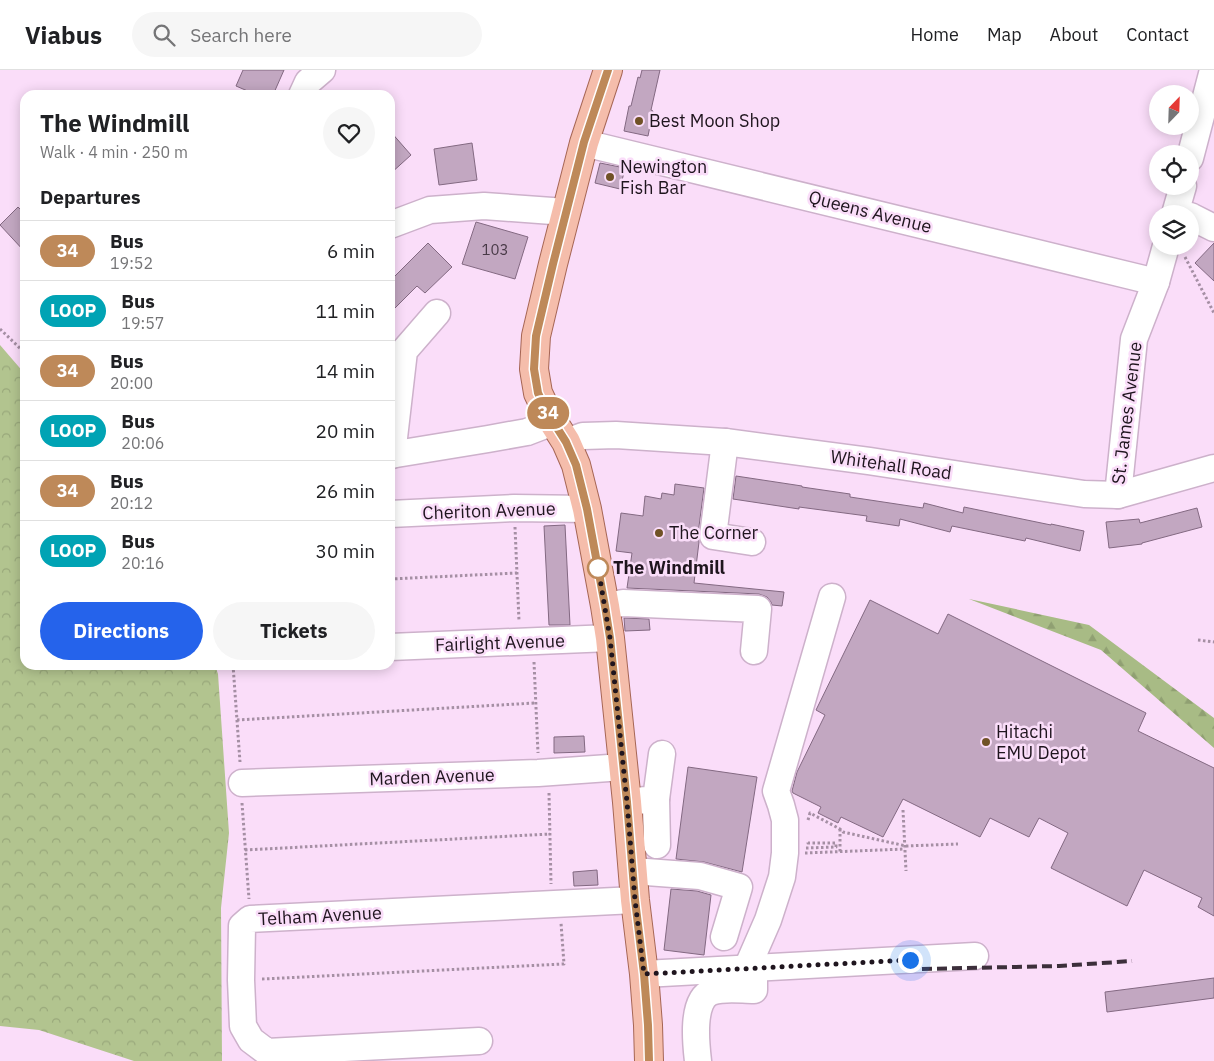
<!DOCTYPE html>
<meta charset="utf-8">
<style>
body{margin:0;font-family:"IBM Plex Sans",sans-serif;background:#f6f6f6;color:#202124;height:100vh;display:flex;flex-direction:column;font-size:19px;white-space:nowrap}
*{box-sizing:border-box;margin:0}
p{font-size:16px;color:#757577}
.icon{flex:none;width:28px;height:28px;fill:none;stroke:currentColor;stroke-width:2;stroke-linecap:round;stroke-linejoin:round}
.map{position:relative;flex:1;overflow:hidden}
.details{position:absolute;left:20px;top:20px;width:375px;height:580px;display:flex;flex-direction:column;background:#fff;border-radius:15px;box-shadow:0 2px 12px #0003}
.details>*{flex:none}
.badge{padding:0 10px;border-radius:16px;font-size:18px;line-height:32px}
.needle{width:32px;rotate:23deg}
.tools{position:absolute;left:1149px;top:15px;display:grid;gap:10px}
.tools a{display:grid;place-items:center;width:50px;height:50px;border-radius:50%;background:#fff;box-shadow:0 2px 12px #0003;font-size:25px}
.you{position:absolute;width:25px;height:25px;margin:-12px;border:4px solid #fff;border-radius:50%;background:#1a73e8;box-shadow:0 0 0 8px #1a73e833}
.map>.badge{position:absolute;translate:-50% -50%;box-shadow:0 0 0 2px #fff}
h2{padding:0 20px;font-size:19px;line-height:45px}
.round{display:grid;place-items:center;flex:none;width:52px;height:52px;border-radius:26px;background:#f6f6f6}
.summary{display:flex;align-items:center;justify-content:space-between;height:85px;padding:0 20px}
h1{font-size:24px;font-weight:800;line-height:38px}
.action{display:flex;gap:10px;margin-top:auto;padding:10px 20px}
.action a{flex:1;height:58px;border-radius:30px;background:#2563eb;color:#fff;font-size:20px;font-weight:800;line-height:58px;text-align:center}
.action a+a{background:#f6f6f6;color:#202124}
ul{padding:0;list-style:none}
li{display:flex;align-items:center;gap:15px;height:60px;padding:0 20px;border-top:1px solid #e0e0e0}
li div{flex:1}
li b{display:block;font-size:19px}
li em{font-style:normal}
li .badge{min-width:55px;font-weight:700;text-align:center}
header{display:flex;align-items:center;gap:30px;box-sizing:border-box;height:70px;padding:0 25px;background:#fff;border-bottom:1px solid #e0e0e0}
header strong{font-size:24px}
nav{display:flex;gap:28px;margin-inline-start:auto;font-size:18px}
.search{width:350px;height:45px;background:#f6f6f6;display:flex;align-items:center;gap:12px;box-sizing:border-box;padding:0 18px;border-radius:28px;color:#757577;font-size:19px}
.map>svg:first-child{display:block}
.forest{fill:url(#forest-firs)}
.park{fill:url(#park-crowns)}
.building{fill:#c2a7c1;stroke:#836982}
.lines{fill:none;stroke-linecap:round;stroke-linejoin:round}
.minor-casing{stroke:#cdb1cb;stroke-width:29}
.major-casing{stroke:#a66655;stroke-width:30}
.path{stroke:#a58fa4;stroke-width:3;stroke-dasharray:2.5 2.5;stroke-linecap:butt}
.minor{stroke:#fff;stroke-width:26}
.major{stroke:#f5bdab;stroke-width:28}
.rail{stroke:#3c2f3b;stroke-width:4;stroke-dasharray:10 5;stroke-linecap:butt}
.line-casing{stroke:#fff;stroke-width:11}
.line{stroke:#be8959;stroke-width:8}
.walk{stroke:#1f151e;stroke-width:5;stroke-dasharray:0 9}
.poi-dot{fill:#705226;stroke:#faddf9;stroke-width:2}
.stop-dot{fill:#fff;stroke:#be8959;stroke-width:2.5}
.labels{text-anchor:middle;stroke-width:5;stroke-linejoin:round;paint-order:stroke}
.number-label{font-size:15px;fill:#483a47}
.poi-label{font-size:18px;fill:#1f151e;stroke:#faddf9;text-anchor:start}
.street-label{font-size:18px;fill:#1f151e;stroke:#faddf9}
.stop-label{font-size:18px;font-weight:bold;fill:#1f151e;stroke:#faddf9;text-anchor:start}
</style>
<header>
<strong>Viabus</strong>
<div class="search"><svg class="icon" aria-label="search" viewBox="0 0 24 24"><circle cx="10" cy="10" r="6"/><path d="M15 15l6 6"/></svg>Search here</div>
<nav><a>Home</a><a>Map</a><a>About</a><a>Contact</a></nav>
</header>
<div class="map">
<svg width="1214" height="991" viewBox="0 0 1214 991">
<defs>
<pattern id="forest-firs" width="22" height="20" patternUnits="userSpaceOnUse" patternTransform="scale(1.25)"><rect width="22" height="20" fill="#a8bb85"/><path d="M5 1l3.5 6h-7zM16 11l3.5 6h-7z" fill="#90a072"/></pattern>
<pattern id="park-crowns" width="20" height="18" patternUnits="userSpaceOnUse" patternTransform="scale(1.25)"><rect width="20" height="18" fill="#b2c48f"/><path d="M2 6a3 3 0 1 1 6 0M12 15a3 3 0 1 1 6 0" fill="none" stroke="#99a87b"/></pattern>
</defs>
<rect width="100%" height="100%" fill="#faddf9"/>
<!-- forest -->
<polygon class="forest" points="969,529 1089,555 1214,648 1214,678 1101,580"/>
<!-- park -->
<polygon class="park" points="0,275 25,304 25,595 215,595 218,604 229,763 221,838 222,991 134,991 39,960 0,956"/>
<!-- building -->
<g class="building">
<polygon points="243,0 284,0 273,25 257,25 236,16"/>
<polygon points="642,0 660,0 651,40 653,41 648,66 624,61 629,36 631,36 638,7 640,8"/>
<polygon points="390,61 411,85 390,104"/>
<polygon points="472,73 477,110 439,115 434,79"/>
<polygon points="600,93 625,98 620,119 595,113"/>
<polygon points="18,137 25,144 25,182 0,155"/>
<polygon points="476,152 528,167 515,209 462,194"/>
<polygon points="428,173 452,197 425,223 417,216 390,243 390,211"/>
<polygon points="1214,173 1214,211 1195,193"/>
<polygon points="736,406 802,416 802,417 850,424 850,427 923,438 924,433 963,443 964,437 1051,455 1051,454 1084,461 1080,481 1026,468 1025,471 952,456 950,462 900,449 899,456 866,451 867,446 799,437 799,439 733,429"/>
<polygon points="675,414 704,418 698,464 699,472 694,513 784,522 782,536 772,535 771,532 767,527 759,524 627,518 632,483 616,481 621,443 643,446 645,426 661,429 662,423 674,425"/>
<polygon points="1197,438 1202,457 1142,473 1142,474 1109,478 1106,452 1139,449 1140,453"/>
<polygon points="565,455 570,555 549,555 544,456"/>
<polygon points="870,530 938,564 948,544 1146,643 1138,661 1214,698 1214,846 1198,837 1202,828 1144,800 1127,836 1051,798 1068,763 1039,748 1029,767 990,748 980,767 903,729 883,767 841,747 838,753 818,743 821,737 793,723 792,721 797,702 825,645 816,640"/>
<polygon points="624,548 649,549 650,560 625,561"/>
<polygon points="584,666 585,682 554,683 554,667"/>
<polygon points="688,697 757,707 742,802 704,792 676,789"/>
<polygon points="597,800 598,815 574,816 573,802"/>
<polygon points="671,819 697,821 711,825 704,885 664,880"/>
<polygon points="1214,908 1214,928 1107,942 1105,922"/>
</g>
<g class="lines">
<!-- minor casing -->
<g class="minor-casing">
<g id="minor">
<polyline points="302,25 308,12 322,0"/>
<polyline points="584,73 1156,212"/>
<polyline points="1190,88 1213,0"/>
<polyline points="1175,144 1183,116"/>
<polyline points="1190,146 1214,158"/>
<polyline points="390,155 430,140 484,136 566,142"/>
<polyline points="566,372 583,366 616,365 725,372 869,391 1084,424 1118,425 1214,398"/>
<polyline points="725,372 713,466 752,472"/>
<polyline points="390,385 488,369 527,362 553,352"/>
<polyline points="392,385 404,281 437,243"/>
<polyline points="1118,425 1134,269 1156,212 1166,176"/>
<polyline points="390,444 514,438 587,439"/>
<polyline points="605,536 623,533 758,539 754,581"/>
<polyline points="390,577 610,568"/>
<polyline points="242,713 538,703 623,697"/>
<polyline points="656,729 657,775"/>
<polyline points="627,732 656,729 662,684"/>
<polyline points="633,801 700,806 739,817 724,867"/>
<polyline points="747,898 768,850 782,807 785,783 785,750 781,735 776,721 832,527"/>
<polyline points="644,904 975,886"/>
<polyline points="479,971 267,982 251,970 243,956 241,910 242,856 250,849 635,830"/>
<path d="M698 991C696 974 691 930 711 922 724 917 741 920 754 920V898"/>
</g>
</g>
<!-- major casing -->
<g class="major-casing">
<polyline id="major" points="608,0 584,73 553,194 536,266 534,299 538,323 547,342 566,372 576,395 587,439 605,536 610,568 627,732 635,830 644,904 648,955 649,991"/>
</g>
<!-- path -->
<g class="path">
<polyline points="1185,187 1214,243"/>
<polyline points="0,259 25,283"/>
<polyline points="515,457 519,551"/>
<polyline points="390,509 517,503"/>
<polyline points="1198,570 1214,572"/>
<polyline points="534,592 538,683"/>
<polyline points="233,595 240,692"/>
<polyline points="237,650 535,633"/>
<polyline points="549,723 551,814"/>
<polyline points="242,733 249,829"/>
<polyline points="903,740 906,801"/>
<polyline points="808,750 810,743 840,759 843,762 906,776 958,774"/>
<polyline points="840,759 840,782"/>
<polyline points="806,778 836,777 836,773 808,773 808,771"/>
<polyline points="245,780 550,764"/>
<polyline points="805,783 905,779"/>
<polyline points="262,909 564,894 561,853"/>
</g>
<!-- minor -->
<use href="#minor" class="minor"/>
<!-- major -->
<use href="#major" class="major"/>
<!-- rail -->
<polyline class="rail" points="922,899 1059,896 1132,891"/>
</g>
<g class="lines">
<!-- line casing -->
<g class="line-casing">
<polyline id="line" points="608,0 584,72 553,194 536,266 534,299 538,323 547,342 566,372 576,395 587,439 605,536 610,568 627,732 635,830 644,904 648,955 649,991"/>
</g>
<!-- line -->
<use href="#line" class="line"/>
<!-- walk -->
<polyline class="walk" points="598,498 598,497 610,568 627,732 635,830 644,904 910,890"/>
</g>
<!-- markers -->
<g class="poi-dot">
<circle cx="639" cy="51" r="5"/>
<circle cx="610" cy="107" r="5"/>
<circle cx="659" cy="463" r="5"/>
<circle cx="986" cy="672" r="5"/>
</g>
<circle class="stop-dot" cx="598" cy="498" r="10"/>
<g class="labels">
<!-- number labels -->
<g class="number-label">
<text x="495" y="185">103</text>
</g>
<!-- poi labels -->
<g class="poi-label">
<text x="649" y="57">Best Moon Shop</text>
<text x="620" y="103">Newington<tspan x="620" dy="21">Fish Bar</tspan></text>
<text x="669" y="469">The Corner</text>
<text x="996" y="668">Hitachi<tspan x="996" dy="21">EMU Depot</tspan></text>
</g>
<!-- street labels -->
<g class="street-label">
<text transform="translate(870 142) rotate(14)" y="6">Queens Avenue</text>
<text transform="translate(1127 343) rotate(-83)" y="6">St. James Avenue</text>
<text transform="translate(891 395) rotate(8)" y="6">Whitehall Road</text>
<text transform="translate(489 441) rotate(-2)" y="6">Cheriton Avenue</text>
<text transform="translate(500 573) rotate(-2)" y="6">Fairlight Avenue</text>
<text transform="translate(432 707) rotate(-2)" y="6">Marden Avenue</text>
<text transform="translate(320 846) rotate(-3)" y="6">Telham Avenue</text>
</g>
<!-- stop labels -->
<g class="stop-label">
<text x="613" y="504">The Windmill</text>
</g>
</g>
</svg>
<div class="tools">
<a><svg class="needle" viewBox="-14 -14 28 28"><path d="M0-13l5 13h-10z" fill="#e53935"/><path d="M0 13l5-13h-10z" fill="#757577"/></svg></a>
<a><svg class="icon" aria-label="locate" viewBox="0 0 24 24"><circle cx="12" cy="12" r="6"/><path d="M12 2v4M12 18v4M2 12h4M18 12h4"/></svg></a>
<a><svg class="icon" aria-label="layers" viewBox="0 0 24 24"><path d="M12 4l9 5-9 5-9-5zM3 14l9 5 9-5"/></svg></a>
</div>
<div class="you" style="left:910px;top:890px"></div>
<b class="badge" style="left:548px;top:343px;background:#be8959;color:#fff">34</b>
<section class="details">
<div class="summary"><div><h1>The Windmill</h1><p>Walk · 4 min · 250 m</p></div><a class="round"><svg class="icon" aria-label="heart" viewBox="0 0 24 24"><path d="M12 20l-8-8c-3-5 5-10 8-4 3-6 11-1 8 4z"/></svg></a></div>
<h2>Departures</h2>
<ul>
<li><span class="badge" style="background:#be8959;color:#fff">34</span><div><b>Bus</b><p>19:52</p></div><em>6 min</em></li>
<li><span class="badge" style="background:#00a3b4;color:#fff">LOOP</span><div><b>Bus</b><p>19:57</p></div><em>11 min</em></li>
<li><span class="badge" style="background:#be8959;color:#fff">34</span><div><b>Bus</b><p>20:00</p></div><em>14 min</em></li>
<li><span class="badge" style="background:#00a3b4;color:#fff">LOOP</span><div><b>Bus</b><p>20:06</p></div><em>20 min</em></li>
<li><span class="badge" style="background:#be8959;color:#fff">34</span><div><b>Bus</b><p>20:12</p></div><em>26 min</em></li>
<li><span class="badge" style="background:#00a3b4;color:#fff">LOOP</span><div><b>Bus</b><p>20:16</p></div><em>30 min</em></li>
</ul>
<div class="action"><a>Directions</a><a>Tickets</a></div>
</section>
</div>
